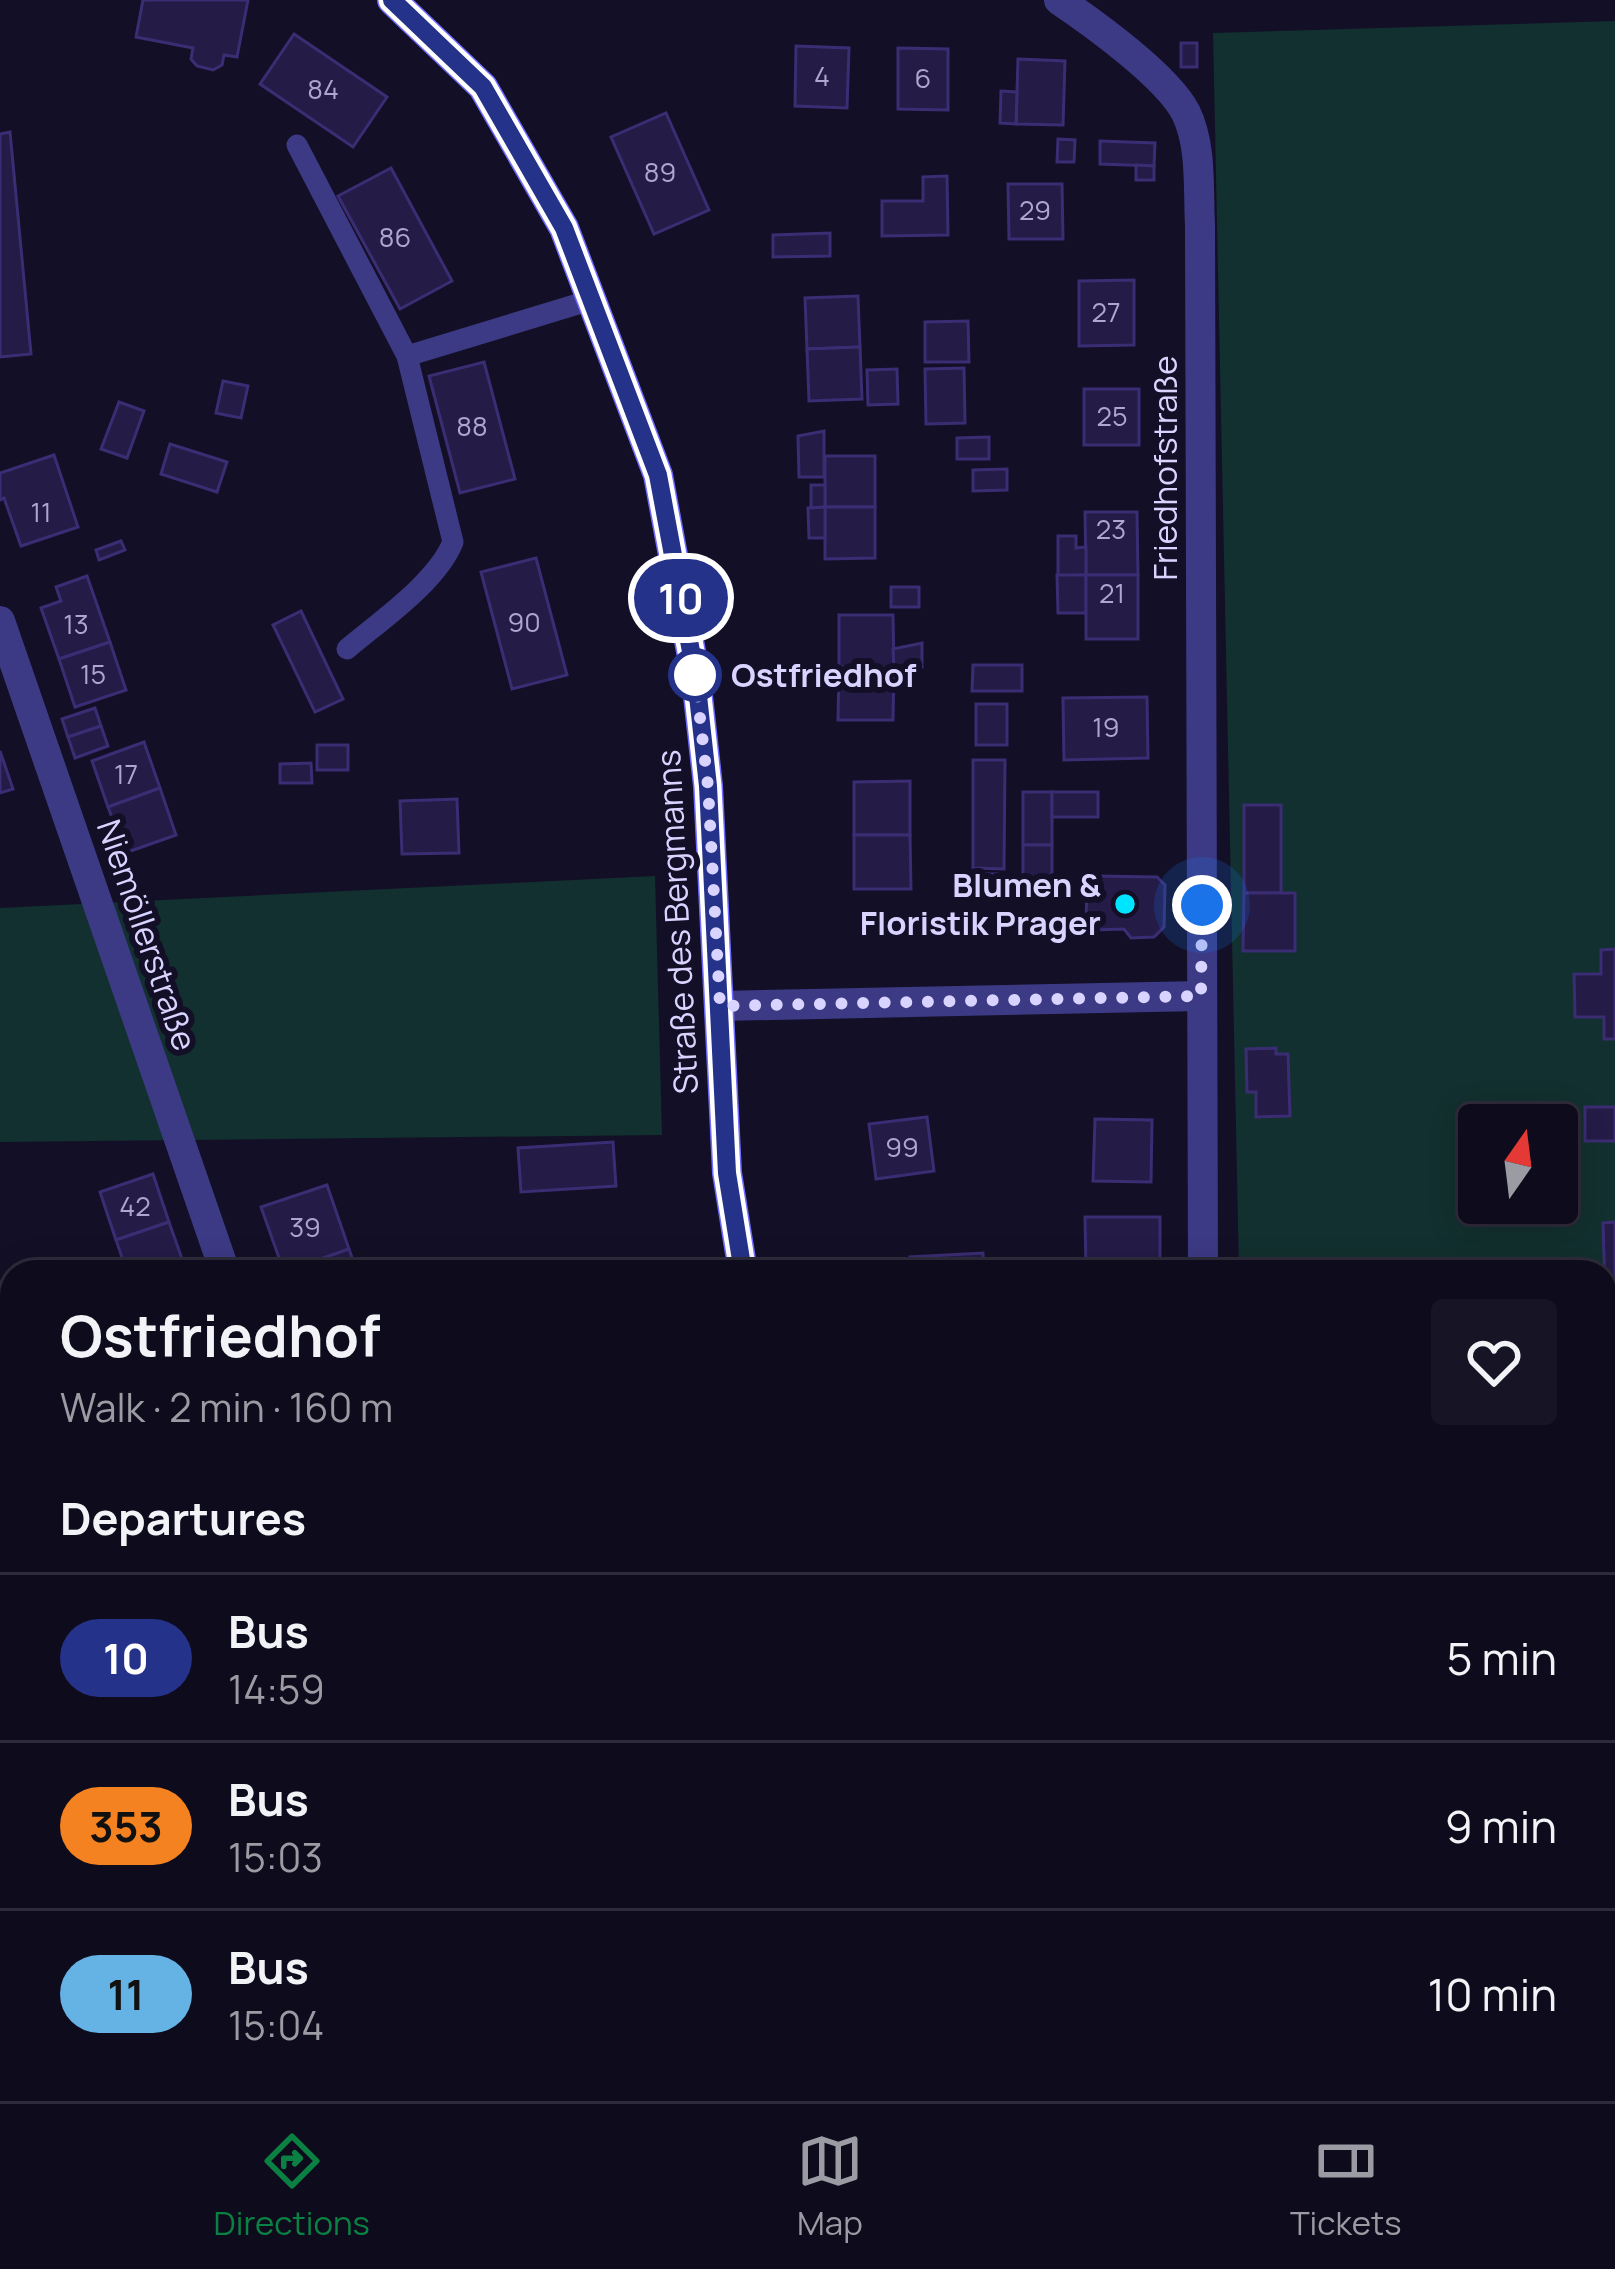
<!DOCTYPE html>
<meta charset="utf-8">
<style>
body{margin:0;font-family:Manrope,sans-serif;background:#171425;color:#f1f3f6;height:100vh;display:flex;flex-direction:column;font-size:45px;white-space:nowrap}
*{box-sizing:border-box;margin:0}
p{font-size:39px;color:#9b9ba3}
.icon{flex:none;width:66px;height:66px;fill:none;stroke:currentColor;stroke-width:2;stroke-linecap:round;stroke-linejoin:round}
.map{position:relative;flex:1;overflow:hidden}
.details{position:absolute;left:0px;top:1260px;width:1617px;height:843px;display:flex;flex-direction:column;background:#0e0b1c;border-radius:36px 36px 0 0;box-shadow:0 6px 30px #0003,0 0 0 3px #2e2b3b}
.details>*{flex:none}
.badge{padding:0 24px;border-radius:39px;font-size:42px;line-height:78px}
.needle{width:78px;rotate:14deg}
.buttons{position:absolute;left:1458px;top:1104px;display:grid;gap:24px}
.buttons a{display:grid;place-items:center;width:120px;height:120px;border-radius:12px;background:#0e0b1c;box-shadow:0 6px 30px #0003,0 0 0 3px #2e2b3b;font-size:60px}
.you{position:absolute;width:60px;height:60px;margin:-30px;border:9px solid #fff;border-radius:50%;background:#1a73e8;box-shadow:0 0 0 18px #1a73e833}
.map>.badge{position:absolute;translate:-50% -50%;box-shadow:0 0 0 6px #fff}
h2{padding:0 60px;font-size:45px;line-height:108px}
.round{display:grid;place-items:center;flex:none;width:126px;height:126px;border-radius:12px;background:#171425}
.summary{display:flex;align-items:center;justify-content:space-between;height:204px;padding:0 60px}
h1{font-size:57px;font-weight:700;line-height:90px}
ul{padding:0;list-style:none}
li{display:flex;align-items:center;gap:36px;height:168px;padding:0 60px;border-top:3px solid #2e2b3b}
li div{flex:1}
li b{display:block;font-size:45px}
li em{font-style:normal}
li .badge{min-width:132px;font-weight:700;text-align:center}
.menu{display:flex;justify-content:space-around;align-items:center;height:168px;border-top:3px solid #2e2b3b;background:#0e0b1c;font-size:33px;color:#9b9ba3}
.menu a{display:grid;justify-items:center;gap:6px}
.menu .current{color:#0b8043}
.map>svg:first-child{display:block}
.green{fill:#12302f;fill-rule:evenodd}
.building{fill:#241b47;stroke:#3b2d73;stroke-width:3}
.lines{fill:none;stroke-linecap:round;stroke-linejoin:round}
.lane{stroke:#3d3a85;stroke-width:21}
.street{stroke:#3d3a85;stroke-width:30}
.secondary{stroke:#6f6bff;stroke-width:30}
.line-casing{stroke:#fff;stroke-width:27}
.line{stroke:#25328a;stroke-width:18}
.walk{stroke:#d9d4ff;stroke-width:12;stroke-dasharray:0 21.6}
.stop-dot{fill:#fff;stroke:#25328a;stroke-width:6}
.poi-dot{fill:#00e5ff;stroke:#130f26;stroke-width:4.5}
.labels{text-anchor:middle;stroke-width:12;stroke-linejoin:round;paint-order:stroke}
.number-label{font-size:27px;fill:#aca6d1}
.street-label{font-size:33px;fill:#d9d4ff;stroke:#130f26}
.stop-label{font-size:33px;font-weight:bold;fill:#d9d4ff;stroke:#130f26;text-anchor:start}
.poi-label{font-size:33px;font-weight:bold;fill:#d9d4ff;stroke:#130f26;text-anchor:end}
</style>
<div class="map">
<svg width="1615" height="2101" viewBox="0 0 1615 2101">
<rect width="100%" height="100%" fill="#130f26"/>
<!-- green -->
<g class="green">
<path d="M1615 21V1874L1605 1869V1272H1239L1213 33ZM1479 1125H1557V1203H1479Z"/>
<polygon points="655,876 662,1135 0,1142 0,908"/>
</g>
<!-- building -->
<g class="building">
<polygon points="143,0 248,0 237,57 224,55 222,65 213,70 197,66 191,59 193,48 136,37"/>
<polygon points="294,34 387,97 353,147 260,84"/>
<rect x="1181" y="43" width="16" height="24"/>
<polygon points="796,46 849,48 847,108 795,106"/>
<polygon points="898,48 948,49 948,110 898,109"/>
<polygon points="1018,59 1065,61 1063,125 1016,124"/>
<polygon points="1001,91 1017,92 1016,124 1000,123"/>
<polygon points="666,113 709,210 654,234 611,137"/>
<polygon points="10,132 31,354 0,357 0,134"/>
<polygon points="1058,139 1075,140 1074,162 1057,162"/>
<polygon points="1100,141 1155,143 1154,166 1100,164"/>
<polygon points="1136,165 1154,166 1154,180 1136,180"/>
<polygon points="391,168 452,281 400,309 338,196"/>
<polygon points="947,176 948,235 882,236 882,201 923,201 923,177"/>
<polygon points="1008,184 1062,184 1063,239 1009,239"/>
<polygon points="830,233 830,256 773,257 773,235"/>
<polygon points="1134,280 1134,345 1079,346 1079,281"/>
<polygon points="858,296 860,347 807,349 805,298"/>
<polygon points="968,321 969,362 925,362 925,322"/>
<polygon points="860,347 862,399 809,401 807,349"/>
<polygon points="484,362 515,479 460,493 429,376"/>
<polygon points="964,368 965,423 926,424 925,369"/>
<polygon points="897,369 898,404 868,405 867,370"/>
<polygon points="223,381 248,386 241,418 216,413"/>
<rect x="1084" y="389" width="55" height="56"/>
<polygon points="119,402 144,411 127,458 101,449"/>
<polygon points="824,431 824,477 799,477 798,436"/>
<polygon points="989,437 989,459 957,459 957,438"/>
<polygon points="170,444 227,462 217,492 161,474"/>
<polygon points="54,455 78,527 21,546 4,498 0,500 0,473"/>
<rect x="825" y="456" width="50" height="51"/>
<polygon points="1007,469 1007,490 973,491 973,470"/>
<polygon points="811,485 825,485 825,507 811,508"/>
<polygon points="825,507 875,507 875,558 825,559"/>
<polygon points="825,507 825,538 809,538 808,508"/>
<polygon points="1085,512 1137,512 1138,575 1086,575"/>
<polygon points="1058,536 1076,536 1076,548 1086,547 1086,575 1058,576"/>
<polygon points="121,541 125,550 99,560 96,550"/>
<polygon points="536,558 567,675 512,689 481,572"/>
<polygon points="1057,575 1086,575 1086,613 1058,613"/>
<rect x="1086" y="575" width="52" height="64"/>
<polygon points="87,576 110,642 59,659 41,608 61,601 56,587"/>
<rect x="891" y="587" width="28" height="20"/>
<polygon points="301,611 343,699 315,712 273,625"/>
<polygon points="839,615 893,615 894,668 839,667"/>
<polygon points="110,642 126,690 75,707 59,659"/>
<polygon points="922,643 922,667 894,668 893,649"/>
<polygon points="973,665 1022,665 1022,691 972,691"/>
<polygon points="839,667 894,668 893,720 838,720"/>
<polygon points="1147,697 1148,758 1064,760 1063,698"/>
<rect x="976" y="704" width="31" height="41"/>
<polygon points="95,708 101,726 68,737 62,719"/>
<polygon points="101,726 108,746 75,758 68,737"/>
<polygon points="144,742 160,788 108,807 92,761"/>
<rect x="317" y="745" width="31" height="25"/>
<polygon points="0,751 13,789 0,793"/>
<polygon points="973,760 1005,760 1004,869 973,868"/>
<polygon points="311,763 312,783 280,783 280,764"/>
<polygon points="910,781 910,835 854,835 854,782"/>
<polygon points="160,788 176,835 125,853 108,807"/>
<rect x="1023" y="792" width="29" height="53"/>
<rect x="1052" y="792" width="46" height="25"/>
<polygon points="457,799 459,853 402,854 400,801"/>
<rect x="1244" y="805" width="37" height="88"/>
<polygon points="854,835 910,835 911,889 854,889"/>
<rect x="1023" y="845" width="29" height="43"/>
<rect x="983" y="874" width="14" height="25"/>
<polygon points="1097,876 1157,877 1165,885 1164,927 1154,937 1131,938 1124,929 1094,930 1086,924 1087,884"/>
<polygon points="1244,893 1295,893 1295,951 1243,951"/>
<polygon points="1615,949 1615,1039 1604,1039 1604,1017 1575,1017 1574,974 1601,974 1601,950"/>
<polygon points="1276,1048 1276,1054 1288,1054 1290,1116 1256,1117 1256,1092 1247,1092 1246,1049"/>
<rect x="1585" y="1107" width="30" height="34"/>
<polygon points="927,1117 934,1171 876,1179 869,1124"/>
<polygon points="1095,1119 1152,1120 1151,1182 1093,1181"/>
<polygon points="613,1142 616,1186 521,1192 518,1148"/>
<polygon points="153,1174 169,1222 116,1240 100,1192"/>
<polygon points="327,1185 349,1249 284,1272 261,1207"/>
<polygon points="1085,1217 1160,1217 1160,1272 1086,1272"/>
<polygon points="169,1222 186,1270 127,1272 116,1240"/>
<polygon points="1615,1222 1615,1286 1605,1287 1603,1223"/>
<polygon points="349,1249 357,1272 284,1272"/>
<polygon points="983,1253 984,1272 911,1272 910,1257"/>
<polygon points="0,1933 12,1942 12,1961 0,1978"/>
<polygon points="1605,2085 1615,2090 1615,2101 1578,2101 1583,2091 1605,2091"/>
<polygon points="200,2091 239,2091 232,2101 193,2101"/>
<polygon points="730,2091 802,2091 796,2101 747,2101"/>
</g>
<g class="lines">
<!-- lane -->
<g class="lane">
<polyline points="297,145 407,356 591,300"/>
<path d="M347 649C380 621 437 582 453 542L407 356"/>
</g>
<!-- street -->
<g class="street">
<path d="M1059 0C1093 23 1168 77 1186 113 1202 146 1198 189 1200 225L1203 1272"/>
<polyline points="0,621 225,1272"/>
<polyline points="720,1006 1201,996"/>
<polyline points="939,2091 955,2101"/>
<polyline points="1218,2091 1218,2101"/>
</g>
<!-- secondary -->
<g class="secondary">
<polyline points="392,0 483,87 564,228 658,475 696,678 708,786 727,1173 743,1272"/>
<polyline points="1605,1972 1615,1977"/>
</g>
</g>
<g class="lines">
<!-- line casing -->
<g class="line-casing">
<polyline id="line" points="392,0 483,87 564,228 658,475 696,678 708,786 727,1173 743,1272"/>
</g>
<!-- line -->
<use href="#line" class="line"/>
<!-- walk -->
<polyline class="walk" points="695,675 708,786 720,1006 1201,996 1202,905"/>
</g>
<!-- markers -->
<circle class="stop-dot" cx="695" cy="675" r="24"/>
<circle class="poi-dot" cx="1125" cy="904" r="12"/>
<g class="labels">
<!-- number labels -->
<g class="number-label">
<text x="822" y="86">4</text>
<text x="923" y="88">6</text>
<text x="323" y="99">84</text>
<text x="660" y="182">89</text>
<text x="1035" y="220">29</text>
<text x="395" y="247">86</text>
<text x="1106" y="322">27</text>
<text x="1112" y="426">25</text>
<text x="472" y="436">88</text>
<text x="41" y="522">11</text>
<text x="1111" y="539">23</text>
<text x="1112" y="603">21</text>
<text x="524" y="632">90</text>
<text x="76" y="634">13</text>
<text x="93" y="684">15</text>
<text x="1106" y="737">19</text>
<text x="126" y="784">17</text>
<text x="902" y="1157">99</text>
<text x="135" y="1216">42</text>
<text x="305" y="1237">39</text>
</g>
<!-- street labels -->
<g class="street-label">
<text transform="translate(1165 468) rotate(-90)" y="12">Friedhofstraße</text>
<text transform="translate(677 922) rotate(-93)" y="12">Straße des Bergmanns</text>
<text transform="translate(147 935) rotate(71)" y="12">Niemöllerstraße</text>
</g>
<!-- stop labels -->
<g class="stop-label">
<text x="731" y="687">Ostfriedhof</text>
</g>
<!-- poi labels -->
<g class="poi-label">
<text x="1101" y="897">Blumen &amp;<tspan x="1101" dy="38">Floristik Prager</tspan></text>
</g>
</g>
</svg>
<div class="buttons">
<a><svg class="needle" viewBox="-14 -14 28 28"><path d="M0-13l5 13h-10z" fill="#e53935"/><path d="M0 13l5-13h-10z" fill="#9b9ba3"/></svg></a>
</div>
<div class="you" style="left:1202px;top:905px"></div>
<b class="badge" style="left:681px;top:598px;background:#25328a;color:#fff">10</b>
<section class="details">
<div class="summary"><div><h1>Ostfriedhof</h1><p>Walk · 2 min · 160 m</p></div><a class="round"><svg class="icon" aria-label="heart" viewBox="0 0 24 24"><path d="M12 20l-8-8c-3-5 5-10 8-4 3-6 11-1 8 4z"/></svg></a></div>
<h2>Departures</h2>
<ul>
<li><span class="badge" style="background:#25328a;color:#fff">10</span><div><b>Bus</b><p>14:59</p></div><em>5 min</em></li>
<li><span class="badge" style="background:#f58220;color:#111">353</span><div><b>Bus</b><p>15:03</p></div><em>9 min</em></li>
<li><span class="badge" style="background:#65b2e4;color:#111">11</span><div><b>Bus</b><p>15:04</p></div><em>10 min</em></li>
</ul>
</section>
</div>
<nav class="menu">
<a class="current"><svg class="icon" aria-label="directions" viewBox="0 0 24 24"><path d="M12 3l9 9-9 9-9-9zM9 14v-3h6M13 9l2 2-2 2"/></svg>Directions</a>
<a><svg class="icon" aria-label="map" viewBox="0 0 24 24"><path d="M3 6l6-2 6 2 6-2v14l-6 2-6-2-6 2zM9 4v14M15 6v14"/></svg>Map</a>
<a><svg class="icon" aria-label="tickets" viewBox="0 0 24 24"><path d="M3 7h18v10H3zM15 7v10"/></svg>Tickets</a>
</nav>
